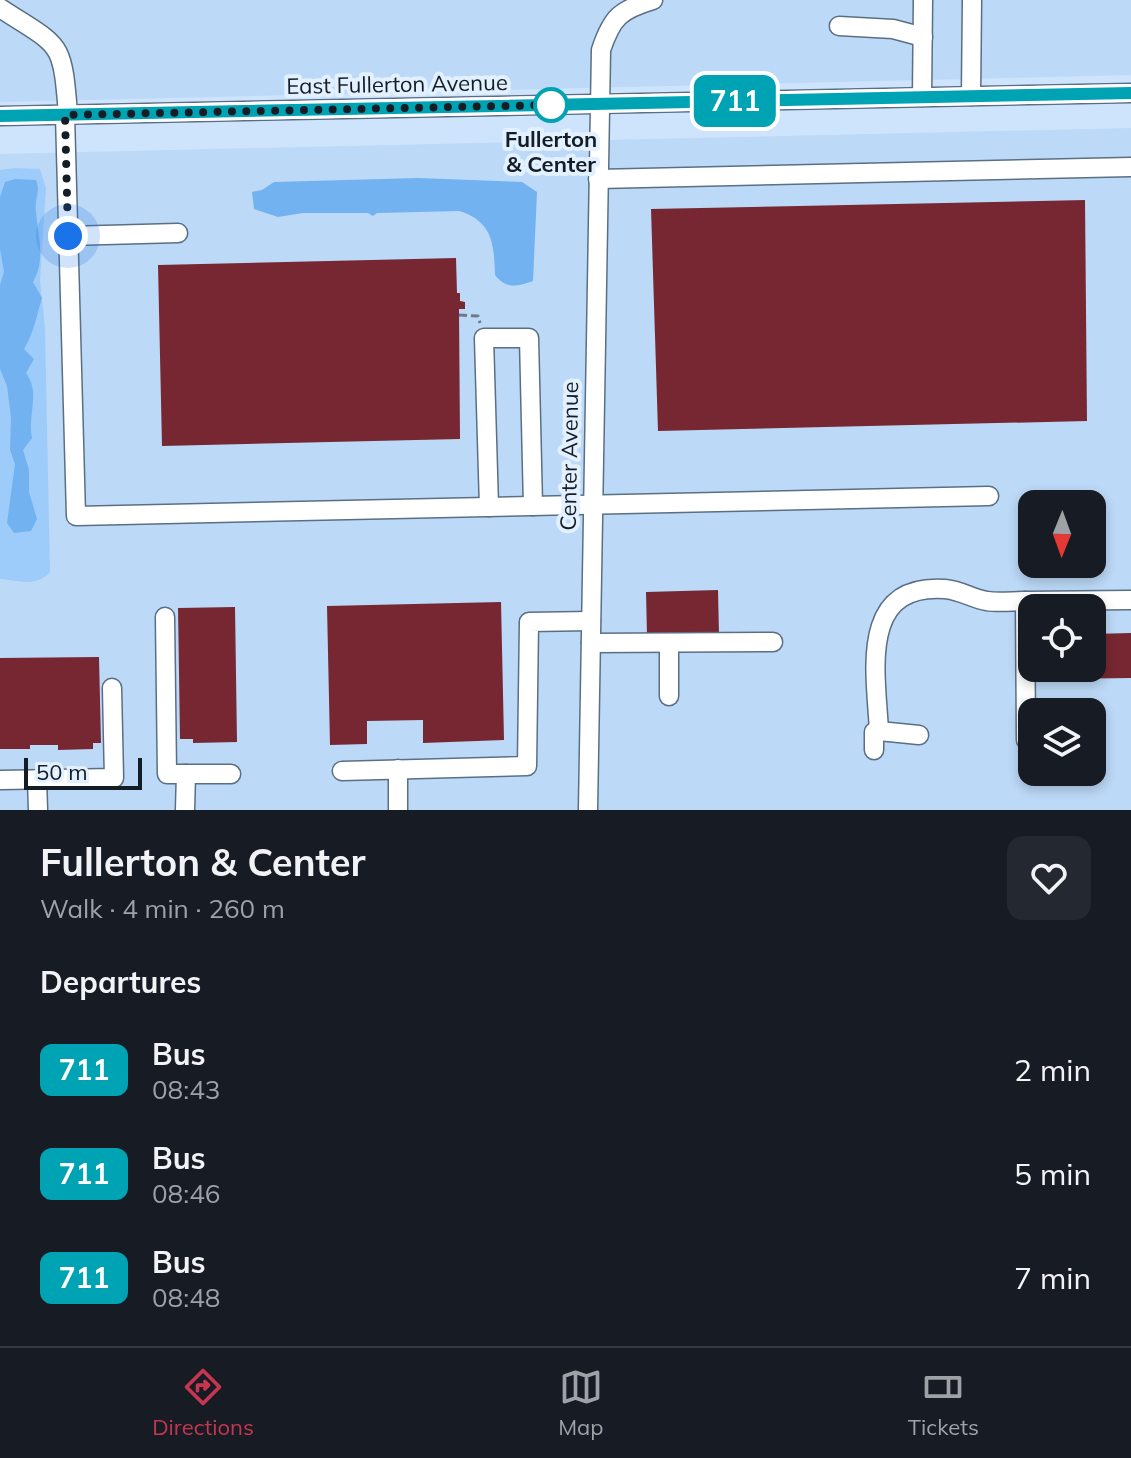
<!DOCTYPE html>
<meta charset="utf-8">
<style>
body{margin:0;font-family:Mulish,sans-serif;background:#242831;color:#f1f3f6;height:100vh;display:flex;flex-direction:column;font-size:30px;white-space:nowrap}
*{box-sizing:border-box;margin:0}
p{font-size:26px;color:#9ea1a6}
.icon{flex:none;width:44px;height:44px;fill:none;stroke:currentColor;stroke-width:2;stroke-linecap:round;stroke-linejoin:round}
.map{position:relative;height:810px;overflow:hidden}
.panel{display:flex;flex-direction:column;background:#171b24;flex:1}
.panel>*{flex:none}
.badge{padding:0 16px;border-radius:12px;font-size:28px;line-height:52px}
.needle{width:52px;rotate:181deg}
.buttons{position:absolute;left:1018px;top:490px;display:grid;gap:16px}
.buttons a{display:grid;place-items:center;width:88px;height:88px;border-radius:16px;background:#171b24;box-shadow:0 4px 12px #0003;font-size:40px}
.scale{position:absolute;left:24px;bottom:20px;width:118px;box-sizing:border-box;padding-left:8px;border:4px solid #141d25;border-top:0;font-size:22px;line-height:28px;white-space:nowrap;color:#141d25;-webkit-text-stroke:6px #e2f0ff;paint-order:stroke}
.you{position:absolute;width:40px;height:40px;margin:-20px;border:6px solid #fff;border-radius:50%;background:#1a73e8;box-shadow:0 0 0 12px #1a73e833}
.map>.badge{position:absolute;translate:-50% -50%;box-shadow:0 0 0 4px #fff}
h2{padding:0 40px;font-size:30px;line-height:72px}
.round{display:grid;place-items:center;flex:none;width:84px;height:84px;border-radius:16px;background:#242831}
.head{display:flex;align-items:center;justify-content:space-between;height:136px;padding:0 40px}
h1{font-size:38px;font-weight:700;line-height:60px}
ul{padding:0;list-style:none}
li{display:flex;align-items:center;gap:24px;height:104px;padding:0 40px}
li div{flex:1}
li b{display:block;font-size:30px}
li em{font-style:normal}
li .badge{min-width:88px;font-weight:700;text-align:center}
.tabs{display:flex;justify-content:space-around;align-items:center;height:112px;border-top:2px solid #363941;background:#171b24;font-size:22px;color:#9ea1a6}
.tabs a{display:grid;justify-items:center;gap:4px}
.tabs .current{color:#c7364f}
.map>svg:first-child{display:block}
.built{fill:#bcd9f7;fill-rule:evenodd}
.green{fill:#9eccfa}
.water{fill:#72b2f0}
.building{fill:#772732}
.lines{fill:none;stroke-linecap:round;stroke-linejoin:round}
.minor-casing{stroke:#5a6f84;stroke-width:21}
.path{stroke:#6b7b8a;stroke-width:3;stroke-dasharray:8 4;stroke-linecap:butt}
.minor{stroke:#fff;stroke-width:18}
.line-casing{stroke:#fff;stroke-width:18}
.line{stroke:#00a3b4;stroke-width:12}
.walk{stroke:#141d25;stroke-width:8;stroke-dasharray:0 14.4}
.stop-dot{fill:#fff;stroke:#00a3b4;stroke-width:4}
.labels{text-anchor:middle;stroke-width:8;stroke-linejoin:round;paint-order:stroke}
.street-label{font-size:22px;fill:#141d25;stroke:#e2f0ff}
.stop-label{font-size:22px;font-weight:bold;fill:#141d25;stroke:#e2f0ff}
</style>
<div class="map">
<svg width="1131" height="810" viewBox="0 0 1131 810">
<rect width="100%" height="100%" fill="#cde4fc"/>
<!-- built -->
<g class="built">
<polygon points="0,0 1131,0 1131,75 0,102"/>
<path d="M1131 128V810H0V154ZM1032 504H1092V564H1032ZM1032 608H1092V668H1032ZM1032 712H1092V772H1032Z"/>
</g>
<!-- green -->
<path class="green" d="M15 168 40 169 46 188 40 280 45 328 50 572C37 587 19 581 0 579V170Z"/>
<!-- water -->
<g class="water">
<path d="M418 178 522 182 537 192 533 281C517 287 506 289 495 275 494 245 493 221 459 211L377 213 373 216 368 213H303L278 217 254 209 252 192 262 190 274 182Z"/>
<path d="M15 179 36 180C41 192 34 199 36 212 38 236 46 260 33 282L42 298C36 317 35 330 24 349L34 359 26 373C41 393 27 415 32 438L23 450 29 470V492L37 519 31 531 14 533 7 523 15 464 10 450 11 418 7 386 0 369V285L4 272 0 249V197L5 182Z"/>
</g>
<!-- building -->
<g class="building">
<polygon points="1085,200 1087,421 658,431 651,209"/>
<polygon points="456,258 457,293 460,293 460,301 465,302 465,309 459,309 460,439 162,446 158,265"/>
<polygon points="718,590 719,635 647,636 646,592"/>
<polygon points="501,602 504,740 423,743 423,720 367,721 367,744 330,745 327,606"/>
<polygon points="235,607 237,742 193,743 193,739 180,739 178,608"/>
<polygon points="1131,633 1131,678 1056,679 1056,668 1092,668 1092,634"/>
<polygon points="99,657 101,743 93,743 93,749 58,750 58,745 30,745 30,749 0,749 0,658"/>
</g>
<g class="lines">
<!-- minor casing -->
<g class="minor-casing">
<g id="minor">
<path d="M0 8C61 48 62 38 68 114"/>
<polyline points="839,26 893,29 923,37"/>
<polyline points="971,96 972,0"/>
<polyline points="922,97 923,0"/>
<polyline points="65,115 76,516 989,496"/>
<polyline points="0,116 1131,93"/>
<polyline points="598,179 1131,167"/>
<polyline points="68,236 178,233"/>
<polyline points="489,507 484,338 529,338 533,506"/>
<polyline points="165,617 167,774 231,774"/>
<polyline points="591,643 773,642"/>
<polyline points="669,696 669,643"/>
<polyline points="879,731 919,735"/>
<polyline points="1026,740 1025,601 1131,600"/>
<path d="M874 750V732L879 731C876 673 858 583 945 589 960 590 973 599 987 601 999 603 1013 601 1025 601"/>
<polyline points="398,769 398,810"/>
<polyline points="342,771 527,766 529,622 591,621"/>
<polyline points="37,779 38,810"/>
<polyline points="0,780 114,778 112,688"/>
<polyline points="185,810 186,774"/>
<path d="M588 810 601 50C612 17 620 10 653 0"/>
</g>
</g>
<!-- path -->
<polyline class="path" points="459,315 478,316 480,323"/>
<!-- minor -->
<use href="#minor" class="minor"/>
</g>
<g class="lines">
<!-- line casing -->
<g class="line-casing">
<polyline id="line" points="0,116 1131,93"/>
</g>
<!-- line -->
<use href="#line" class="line"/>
<!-- walk -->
<polyline class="walk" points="68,236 65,115 551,105"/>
</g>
<!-- markers -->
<circle class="stop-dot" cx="551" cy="105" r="16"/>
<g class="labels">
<!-- street labels -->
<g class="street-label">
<text transform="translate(397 84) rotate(-1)" y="8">East Fullerton Avenue</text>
<text transform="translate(569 456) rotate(-89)" y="8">Center Avenue</text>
</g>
<!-- stop labels -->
<g class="stop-label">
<text x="551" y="147">Fullerton<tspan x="551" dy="25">&amp; Center</tspan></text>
</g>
</g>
</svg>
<div class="buttons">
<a><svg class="needle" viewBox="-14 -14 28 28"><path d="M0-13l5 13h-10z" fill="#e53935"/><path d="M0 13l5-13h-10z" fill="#9ea1a6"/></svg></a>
<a><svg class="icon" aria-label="locate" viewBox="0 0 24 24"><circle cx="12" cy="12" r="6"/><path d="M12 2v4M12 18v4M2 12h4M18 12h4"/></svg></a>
<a><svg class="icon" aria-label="layers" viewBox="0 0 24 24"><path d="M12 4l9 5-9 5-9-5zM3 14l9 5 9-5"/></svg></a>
</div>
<div class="scale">50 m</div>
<div class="you" style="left:68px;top:236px"></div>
<b class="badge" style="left:735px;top:101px;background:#00a3b4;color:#fff">711</b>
</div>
<section class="panel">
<div class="head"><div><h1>Fullerton &amp; Center</h1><p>Walk · 4 min · 260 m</p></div><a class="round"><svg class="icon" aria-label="heart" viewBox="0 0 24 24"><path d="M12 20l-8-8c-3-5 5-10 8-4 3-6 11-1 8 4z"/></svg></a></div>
<h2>Departures</h2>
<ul>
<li><span class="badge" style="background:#00a3b4;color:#fff">711</span><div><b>Bus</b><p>08:43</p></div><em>2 min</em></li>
<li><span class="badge" style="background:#00a3b4;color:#fff">711</span><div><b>Bus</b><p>08:46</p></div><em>5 min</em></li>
<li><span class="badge" style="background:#00a3b4;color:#fff">711</span><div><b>Bus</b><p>08:48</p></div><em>7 min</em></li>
</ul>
</section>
<nav class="tabs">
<a class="current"><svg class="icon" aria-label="directions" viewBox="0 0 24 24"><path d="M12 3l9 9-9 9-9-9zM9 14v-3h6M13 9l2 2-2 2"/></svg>Directions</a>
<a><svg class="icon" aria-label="map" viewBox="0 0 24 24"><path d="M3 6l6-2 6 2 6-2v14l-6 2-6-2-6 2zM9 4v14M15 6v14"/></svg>Map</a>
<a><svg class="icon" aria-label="tickets" viewBox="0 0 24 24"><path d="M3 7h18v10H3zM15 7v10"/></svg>Tickets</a>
</nav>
